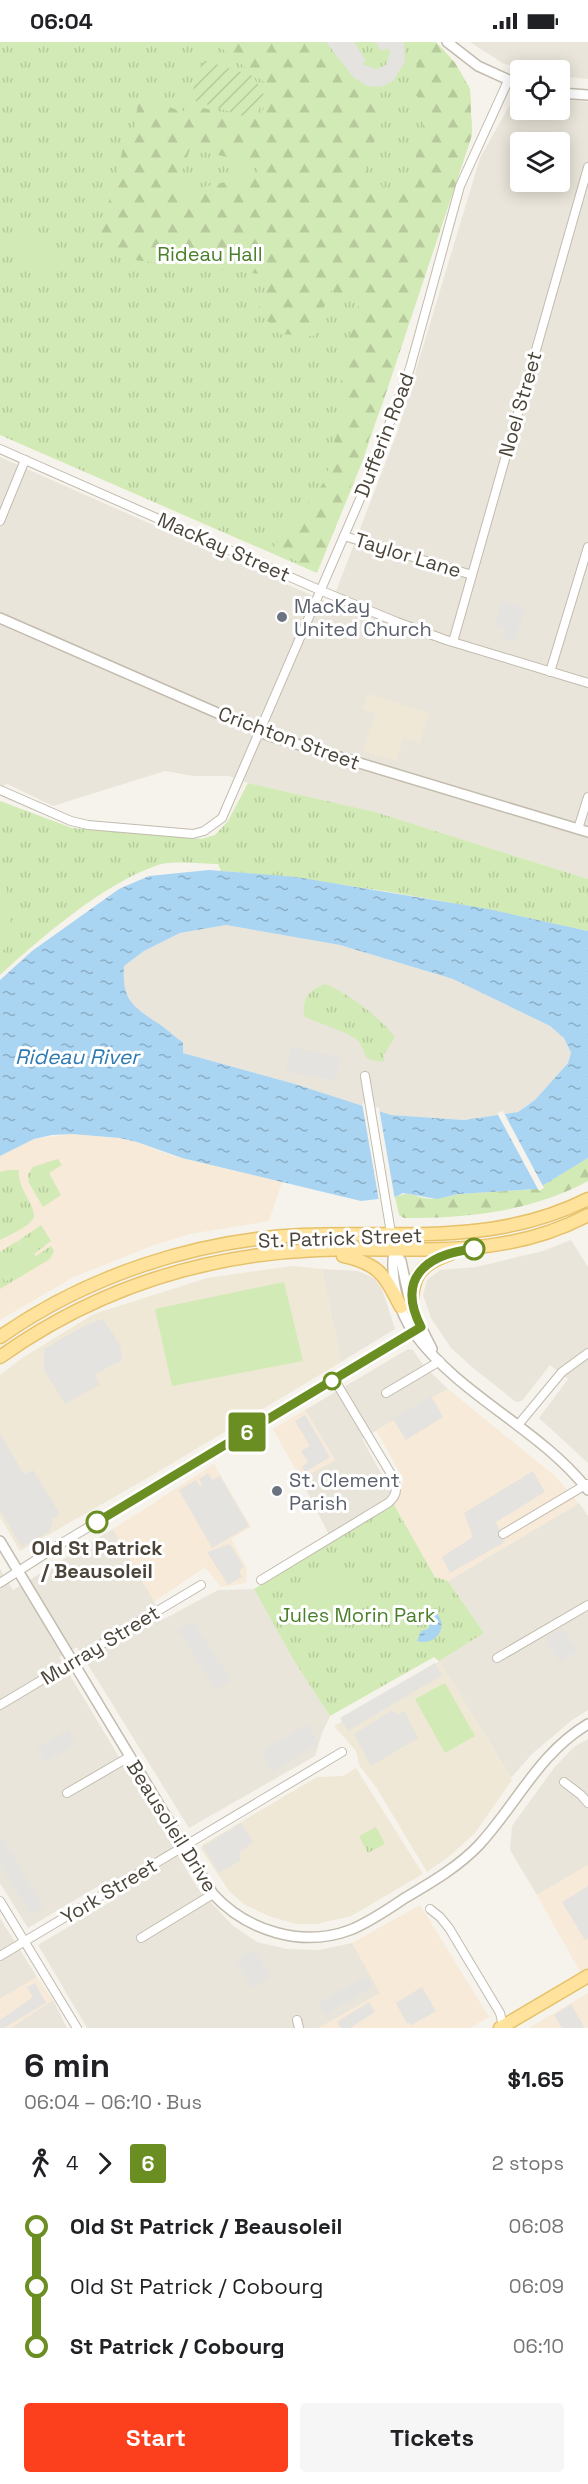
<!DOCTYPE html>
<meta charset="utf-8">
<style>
body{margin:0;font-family:"Space Grotesk",sans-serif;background:#f6f6f6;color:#202124;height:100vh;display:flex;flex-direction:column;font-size:22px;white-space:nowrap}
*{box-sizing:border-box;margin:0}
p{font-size:20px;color:#757577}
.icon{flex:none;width:33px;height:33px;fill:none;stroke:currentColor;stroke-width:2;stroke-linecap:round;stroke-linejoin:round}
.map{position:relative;height:1986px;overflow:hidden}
.side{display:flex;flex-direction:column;background:#fff;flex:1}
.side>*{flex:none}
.badge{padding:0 12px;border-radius:4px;font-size:21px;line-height:39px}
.tools{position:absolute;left:510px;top:18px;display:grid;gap:12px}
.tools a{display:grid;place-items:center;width:60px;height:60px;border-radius:6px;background:#fff;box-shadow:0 3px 15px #0003;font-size:30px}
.map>.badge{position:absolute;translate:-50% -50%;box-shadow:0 0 0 3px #fff}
.legs{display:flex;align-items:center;gap:9px;height:66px;padding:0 24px;font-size:20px}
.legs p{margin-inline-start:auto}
.overview{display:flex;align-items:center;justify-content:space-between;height:102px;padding:0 24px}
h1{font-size:33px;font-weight:700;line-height:45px}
.cta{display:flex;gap:12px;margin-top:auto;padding:12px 24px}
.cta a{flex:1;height:69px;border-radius:6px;background:#fc3f1d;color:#fff;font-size:24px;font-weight:700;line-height:69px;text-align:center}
.cta a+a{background:#f6f6f6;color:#202124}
ul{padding:0 24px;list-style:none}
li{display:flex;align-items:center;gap:21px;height:60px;font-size:22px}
li i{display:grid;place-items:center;width:9px;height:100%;margin:0 8px;background:currentColor}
li i::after{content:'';width:15px;height:15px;margin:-8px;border:4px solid;border-radius:50%;background:#fff}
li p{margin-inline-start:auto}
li:first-child i{background:linear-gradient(#0000 50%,currentColor 0)}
li:last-child i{background:linear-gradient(currentColor 50%,#0000 0)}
.status{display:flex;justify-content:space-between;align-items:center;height:42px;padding:0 30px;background:#fff;direction:ltr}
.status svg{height:16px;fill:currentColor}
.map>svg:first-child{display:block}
.residential{fill:#eae5da;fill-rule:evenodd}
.commercial{fill:#f7ead8}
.education{fill:#efe8d6}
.grass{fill:url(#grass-tufts)}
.forest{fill:url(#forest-firs);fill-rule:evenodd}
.garden{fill:url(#garden-furrows)}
.pitch{fill:#d2eab5}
.parking{fill:#e5e3e0}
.water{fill:url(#water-ripples);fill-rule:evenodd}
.pier{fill:#f6f3ec}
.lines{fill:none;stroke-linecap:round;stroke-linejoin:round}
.minor-casing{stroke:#c2bbae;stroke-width:10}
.tertiary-casing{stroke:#c2bbae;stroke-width:12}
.primary-casing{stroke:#e6c16a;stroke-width:15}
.minor{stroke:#fff;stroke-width:8}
.tertiary{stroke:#fff;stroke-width:9}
.primary{stroke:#ffe39c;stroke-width:12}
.line-1-casing{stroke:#fff;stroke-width:14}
.line-1{stroke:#6b8e23;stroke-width:9}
.worship-dot{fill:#6b7280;stroke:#fff;stroke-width:2}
.stop-1-dot{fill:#fff;stroke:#6b8e23;stroke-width:3}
.labels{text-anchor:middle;stroke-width:6;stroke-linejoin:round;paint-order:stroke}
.park-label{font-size:20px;fill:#4a7f2a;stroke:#fff}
.street-label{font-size:20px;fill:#4b4439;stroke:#fff}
.worship-label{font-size:20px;fill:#5b616d;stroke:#fff;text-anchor:start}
.stop-label{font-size:20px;font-weight:bold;fill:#4b4439;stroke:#fff}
.water-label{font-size:21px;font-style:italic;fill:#2e7ab2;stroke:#fff}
</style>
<div class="status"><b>06:04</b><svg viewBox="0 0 49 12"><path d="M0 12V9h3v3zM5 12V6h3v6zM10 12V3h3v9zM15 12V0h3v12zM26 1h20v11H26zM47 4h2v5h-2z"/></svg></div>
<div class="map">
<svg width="588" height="1986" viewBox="0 0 588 1986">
<defs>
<pattern id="grass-tufts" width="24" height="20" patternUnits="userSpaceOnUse" patternTransform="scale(1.5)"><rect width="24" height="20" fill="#d2eab5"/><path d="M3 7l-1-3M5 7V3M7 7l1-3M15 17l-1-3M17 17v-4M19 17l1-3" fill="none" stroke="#b6ca9c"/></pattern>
<pattern id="forest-firs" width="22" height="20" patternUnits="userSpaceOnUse" patternTransform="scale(1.5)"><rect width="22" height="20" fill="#d2eab5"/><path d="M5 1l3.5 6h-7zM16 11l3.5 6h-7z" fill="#b6ca9c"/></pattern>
<pattern id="garden-furrows" width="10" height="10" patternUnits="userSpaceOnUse" patternTransform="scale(1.5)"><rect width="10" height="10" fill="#d2eab5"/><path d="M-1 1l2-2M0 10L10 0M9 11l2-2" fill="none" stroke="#b6ca9c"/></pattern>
<pattern id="water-ripples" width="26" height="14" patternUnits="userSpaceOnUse" patternTransform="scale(1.5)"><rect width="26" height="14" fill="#a9d4f2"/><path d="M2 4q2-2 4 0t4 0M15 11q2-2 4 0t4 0" fill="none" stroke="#8caec5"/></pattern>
</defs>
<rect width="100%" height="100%" fill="#f6f3ec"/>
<!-- residential -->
<g class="residential">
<polygon points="470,0 588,0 588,37 560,34 560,28 534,28 504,22"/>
<path d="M516 52H520V68H560V57L588 60V837L375 770 248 741 229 734H193L165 729 53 764 7 742 0 745V415L331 562 397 391 480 116ZM520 100H560V140H520Z"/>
<polygon points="226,883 340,903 453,937 550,984 564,996 571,1011 568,1021 535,1058 518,1070 464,1078 391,1073 295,1042 183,1011 183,1000 141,971 127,957 123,941 124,924 144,909 180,891"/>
<polygon points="571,1198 588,1225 588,1421 539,1376 568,1337 550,1323 522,1359 516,1360 472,1325 451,1306 431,1276 423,1253 427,1238 440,1228 476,1225 543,1209"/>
<polygon points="322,1227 358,1229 374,1236 382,1247 395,1287 341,1320"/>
<polygon points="408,1307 413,1308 423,1323 448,1347 362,1397 391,1449 386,1458 329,1493 301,1437 335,1418 305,1368"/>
<polygon points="579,1461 588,1474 588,1668 572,1678 532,1712 511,1736 439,1619 484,1591 448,1539"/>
<polygon points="113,1487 164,1577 218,1548 254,1547 330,1674 322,1691 315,1714 189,1786 77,1605 59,1615 197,1845 232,1883 257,1900 287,1907 319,1908 352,1901 381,1951 319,1986 87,1986 38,1903 110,1860 100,1843 28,1886 0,1841 0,1527 13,1548"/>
<polygon points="588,1697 588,1823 537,1853 510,1808 512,1784 554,1726 574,1705"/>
<polygon points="0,1876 37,1935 0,1957"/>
<polygon points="53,1958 67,1986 11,1986 10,1985"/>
</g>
<!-- commercial -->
<g class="commercial">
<polygon points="72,1092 120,1096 137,1100 173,1114 282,1140 269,1179 190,1192 154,1203 74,1235 0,1278 0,1114 34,1097"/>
<polygon points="448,1347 555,1434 579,1461 448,1539 436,1536 393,1461 404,1438 376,1388"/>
<polygon points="305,1368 335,1418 301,1437 273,1387"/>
<polygon points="214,1422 251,1485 231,1497 247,1526 246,1541 221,1545 205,1525 154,1560 113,1487"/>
<polygon points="588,1823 588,1944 537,1853"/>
<polygon points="420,1863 489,1975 470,1986 319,1986 380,1951 352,1901"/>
<polygon points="37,1935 53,1958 11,1986 0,1986 0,1957"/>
<polygon points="588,1951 588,1986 529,1986"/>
</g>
<!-- education -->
<g class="education">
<polygon points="368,652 429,671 420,701 403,696 396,719 363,709 376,671 362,667"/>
<polygon points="292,1224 322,1227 341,1320 151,1434 20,1509 0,1475 0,1333 22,1316 94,1272 207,1236"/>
<polygon points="439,1619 512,1738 475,1791 451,1813 427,1830 376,1745 359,1723 356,1709 334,1684 416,1638"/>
<polygon points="356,1726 423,1832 351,1874 317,1882 297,1882 271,1875 245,1863 229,1849 201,1807 202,1803 317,1735 343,1734"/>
</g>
<!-- grass -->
<g class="grass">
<polygon points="0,0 436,0 455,21 470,47 472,93 363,418 317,531 0,393"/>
<path d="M248 741 375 770 588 837V889C467 862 345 839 221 829L218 822C202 822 173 818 158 823 103 842 43 894 0 933V759L72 786 201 797 215 793 228 779Z"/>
<path d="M325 942C351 953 378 974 395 995L383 1014 385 1019C359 1021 369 1010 357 998 349 990 316 981 304 974 302 956 309 948 325 942Z"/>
<polygon points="58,1117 62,1123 49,1131 61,1153 43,1165 29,1141 28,1132 33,1125"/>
<path d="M9 1128H19C16 1146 39 1167 33 1177 27 1186 9 1193 0 1198V1130Z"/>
<polygon points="41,1183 51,1199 34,1212 36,1214 51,1204 54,1209 50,1217 0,1247 0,1210 17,1199 22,1207 18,1199"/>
<polygon points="393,1461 435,1535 448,1539 484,1591 439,1619 434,1615 330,1674 295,1620 254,1547"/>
<polygon points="376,1785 385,1802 368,1811 359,1794"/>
</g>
<!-- forest -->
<g class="forest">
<path d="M214 0H324L383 77 364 127 395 156 410 139 427 67 412 48 420 5 416 0H436L455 21 470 47 472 93 383 360 317 529 272 507 325 439 343 369 340 326 360 257 330 249 314 294 279 292 258 268 269 233 134 218 99 197 125 99 133 96C137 83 136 72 138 58L147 57 183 70 188 63 256 77 266 64 265 41ZM190 107 255 121 259 132 174 152Z"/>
<path d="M588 1116V1139C531 1170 467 1176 404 1176L399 1173 395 1155C409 1149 411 1153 424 1156 435 1158 448 1155 459 1152L537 1147Z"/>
</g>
<!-- garden -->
<polygon class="garden" points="203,18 253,34 264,53 258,70 252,74 243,74 190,57"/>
<!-- pitch -->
<g class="pitch">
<polygon points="22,195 36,199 25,229 12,224"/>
<polygon points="42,202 56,206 46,236 32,231"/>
<polygon points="0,833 7,848 13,900 0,911"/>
<polygon points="24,1212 32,1224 5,1240 0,1232 0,1226"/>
<polygon points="284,1240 303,1319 172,1344 155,1267"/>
<polygon points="341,1519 368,1562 304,1601 277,1558"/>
<polygon points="445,1641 475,1694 445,1711 415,1657"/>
</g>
<!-- parking -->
<g class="parking">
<polygon points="326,0 354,0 366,18 362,22 376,27 386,23 390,11 388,6 382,9 375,0 404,0 405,20 393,39 381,45 367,44 354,36"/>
<polygon points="502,559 525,566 515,600 502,597 505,586 495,583"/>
<polygon points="291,1005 341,1015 336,1039 286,1029"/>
<polygon points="103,1277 120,1303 122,1318 95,1332 99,1343 65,1362 44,1328 44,1307 86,1283"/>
<polygon points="431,1354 443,1375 406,1398 393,1377"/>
<polygon points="305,1373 330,1415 305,1430 302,1425 308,1420 301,1409 310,1404 295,1379"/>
<polygon points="0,1392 24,1432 33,1428 60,1472 53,1477 50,1489 22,1505 0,1468"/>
<polygon points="533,1429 545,1450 496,1480 505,1500 450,1531 442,1515 473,1495 464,1471"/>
<polygon points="208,1431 212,1438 220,1434 249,1484 212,1506 179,1448 196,1438 200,1444 202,1442 199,1437"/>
<polygon points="230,1502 244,1525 239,1529 242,1535 228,1543 207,1510"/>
<polygon points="193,1579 231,1638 216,1648 178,1588"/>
<polygon points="562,1586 578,1609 560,1620 545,1597"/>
<polygon points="435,1621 442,1633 348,1689 340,1676"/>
<polygon points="392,1668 397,1673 404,1669 418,1696 371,1724 354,1692"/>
<polygon points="308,1682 318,1701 272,1730 263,1716 265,1706"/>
<polygon points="68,1688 76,1702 45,1720 37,1706"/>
<polygon points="241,1781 253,1800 239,1811 241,1818 219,1831 203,1805"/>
<polygon points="3,1797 44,1865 31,1873 0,1822 0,1799"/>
<polygon points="588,1844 588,1896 585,1898 562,1860"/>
<polygon points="249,1909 251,1912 256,1909 271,1935 252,1946 235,1918"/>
<polygon points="366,1934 373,1945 325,1973 318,1961"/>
<polygon points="35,1941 46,1961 4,1986 0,1986 0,1978 33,1955 27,1945"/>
<polygon points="422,1945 436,1969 412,1983 406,1980 396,1961"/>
<polygon points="369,1960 375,1970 350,1986 341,1986 337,1980"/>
<polygon points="571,1962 584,1984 581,1986 562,1986 554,1973"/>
</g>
<!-- water -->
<g class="water">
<path d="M209 828 296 835 488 867 588 889V1116L537 1147 459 1152 437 1157 403 1151 395 1155 361 1159 182 1116 137 1100 120 1096 72 1092 52 1093 34 1097 0 1114V938L32 909 119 847 149 834ZM226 883 340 903 453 937 550 984 564 996 571 1011 568 1021 535 1058 518 1070 464 1078 391 1073 295 1042 183 1011V1000C173 994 166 986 156 980 131 963 122 957 124 924L144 909 180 891Z"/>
<path d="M433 1568C451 1581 438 1605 417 1599L421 1589 428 1587 430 1583 428 1576Z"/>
</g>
<!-- pier -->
<g class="pier">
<polygon points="362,1061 379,1066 395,1158 379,1159"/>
<polygon points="503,1069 544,1146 539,1149 497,1071"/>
</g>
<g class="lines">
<!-- minor casing -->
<g class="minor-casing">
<g id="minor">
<polyline points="0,407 322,549 397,580 446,598 588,641"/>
<polyline points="0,479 25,418"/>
<polyline points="344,494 472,533"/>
<polyline points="453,600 588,125"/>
<polyline points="550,630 588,505"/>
<polyline points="0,748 71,779 88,783 193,792 204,789 222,776 370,434 410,326 460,144 508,39"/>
<polyline points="578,787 588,755"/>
<polyline points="365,1034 394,1209"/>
<polyline points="386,1351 440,1319"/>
<polyline points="518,1383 562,1330 588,1311"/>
<polyline points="503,1492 587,1442"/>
<path d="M261 1538 388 1461C396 1455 398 1447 394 1437L334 1337"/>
<polyline points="0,1541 62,1501 416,1288"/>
<polyline points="497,1616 588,1563"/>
<polyline points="0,1663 201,1543"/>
<polyline points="564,1740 581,1753 588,1761"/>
<polyline points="67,1751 129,1715"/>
<polyline points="0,1859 77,1986"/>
<polyline points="430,1867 440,1875 449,1886 500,1971 503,1984"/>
<polyline points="141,1896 213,1852"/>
<polyline points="0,1914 342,1710"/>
<polyline points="297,1978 299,1986"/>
</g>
</g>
<!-- tertiary casing -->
<g class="tertiary-casing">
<g id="tertiary">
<polyline points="447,0 478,24 520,43"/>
<polyline points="560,51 588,53"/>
<polyline points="0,576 270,694 588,790"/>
<path d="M394 1209C390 1235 398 1269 414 1291 461 1355 539 1386 588 1448"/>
<polyline points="394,1209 401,1219 411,1265 432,1307"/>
<path d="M0 1499 213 1852C247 1889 302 1906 350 1888 370 1880 388 1867 405 1856 432 1840 458 1825 479 1803 517 1762 538 1712 588 1682"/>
</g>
</g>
<!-- primary casing -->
<g class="primary-casing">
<g id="primary">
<path d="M343 1214C380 1222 384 1233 401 1265"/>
<path d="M411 1265C413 1233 419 1223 450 1212"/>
<path d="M0 1295C87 1234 195 1198 302 1193 403 1189 494 1204 588 1157"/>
<path d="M0 1315C94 1248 202 1213 317 1208 412 1204 500 1220 588 1173"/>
<polyline points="500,1986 588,1934"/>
</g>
</g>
<!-- minor -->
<use href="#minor" class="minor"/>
<!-- tertiary -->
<use href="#tertiary" class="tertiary"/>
<!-- primary -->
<use href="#primary" class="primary"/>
</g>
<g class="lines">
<!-- line-1 casing -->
<g class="line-1-casing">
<path id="line-1" d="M97 1480 421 1285C396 1236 426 1212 474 1207"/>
</g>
<!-- line-1 -->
<use href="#line-1" class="line-1"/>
</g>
<!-- markers -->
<g class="worship-dot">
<circle cx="282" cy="575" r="6"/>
<circle cx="277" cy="1449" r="6"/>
</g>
<g class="stop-1-dot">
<circle cx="474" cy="1207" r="10"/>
<circle cx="332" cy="1339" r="8"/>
<circle cx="97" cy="1480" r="10"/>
</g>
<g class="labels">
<!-- park labels -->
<g class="park-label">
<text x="210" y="219">Rideau Hall</text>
<text x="357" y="1580">Jules Morin Park</text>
</g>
<!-- street labels -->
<g class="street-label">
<text transform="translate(520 362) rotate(-74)" y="7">Noel Street</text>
<text transform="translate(384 393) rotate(-69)" y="7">Dufferin Road</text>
<text transform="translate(224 505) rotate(24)" y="7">MacKay Street</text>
<text transform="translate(408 513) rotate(17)" y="7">Taylor Lane</text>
<text transform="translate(289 696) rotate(20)" y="7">Crichton Street</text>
<text transform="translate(340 1196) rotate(-2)" y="7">St. Patrick Street</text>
<text transform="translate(100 1603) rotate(-31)" y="7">Murray Street</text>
<text transform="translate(172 1784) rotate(58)" y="7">Beausoleil Drive</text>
<text transform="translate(109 1849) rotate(-31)" y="7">York Street</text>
</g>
<!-- worship labels -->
<g class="worship-label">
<text x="294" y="571">MacKay<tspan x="294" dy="23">United Church</tspan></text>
<text x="289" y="1445">St. Clement<tspan x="289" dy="23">Parish</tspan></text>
</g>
<!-- stop labels -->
<g class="stop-label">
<text x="97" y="1513">Old St Patrick<tspan x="97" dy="23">/ Beausoleil</tspan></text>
</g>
<!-- water labels -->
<g class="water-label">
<text x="77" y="1022">Rideau River</text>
</g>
</g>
</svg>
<div class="tools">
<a><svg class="icon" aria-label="locate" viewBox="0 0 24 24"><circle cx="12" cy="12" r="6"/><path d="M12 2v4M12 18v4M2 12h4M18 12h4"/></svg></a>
<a><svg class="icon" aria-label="layers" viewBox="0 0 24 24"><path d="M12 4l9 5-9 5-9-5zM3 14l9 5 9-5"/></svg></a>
</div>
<b class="badge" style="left:247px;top:1390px;background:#6b8e23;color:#fff">6</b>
</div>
<section class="side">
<div class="overview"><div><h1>6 min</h1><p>06:04 – 06:10 · Bus</p></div><b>$1.65</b></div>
<div class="legs"><svg class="icon" aria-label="walk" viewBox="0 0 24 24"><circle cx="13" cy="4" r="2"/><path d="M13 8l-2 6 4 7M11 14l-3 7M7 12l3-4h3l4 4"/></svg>4<svg class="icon" aria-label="forward" viewBox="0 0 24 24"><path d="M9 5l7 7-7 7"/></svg><b class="badge" style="background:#6b8e23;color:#fff">6</b><p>2 stops</p></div>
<ul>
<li><i style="color:#6b8e23"></i><b>Old St Patrick / Beausoleil</b><p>06:08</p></li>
<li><i style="color:#6b8e23"></i><span>Old St Patrick / Cobourg</span><p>06:09</p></li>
<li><i style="color:#6b8e23"></i><b>St Patrick / Cobourg</b><p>06:10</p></li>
</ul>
<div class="cta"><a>Start</a><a>Tickets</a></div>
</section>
